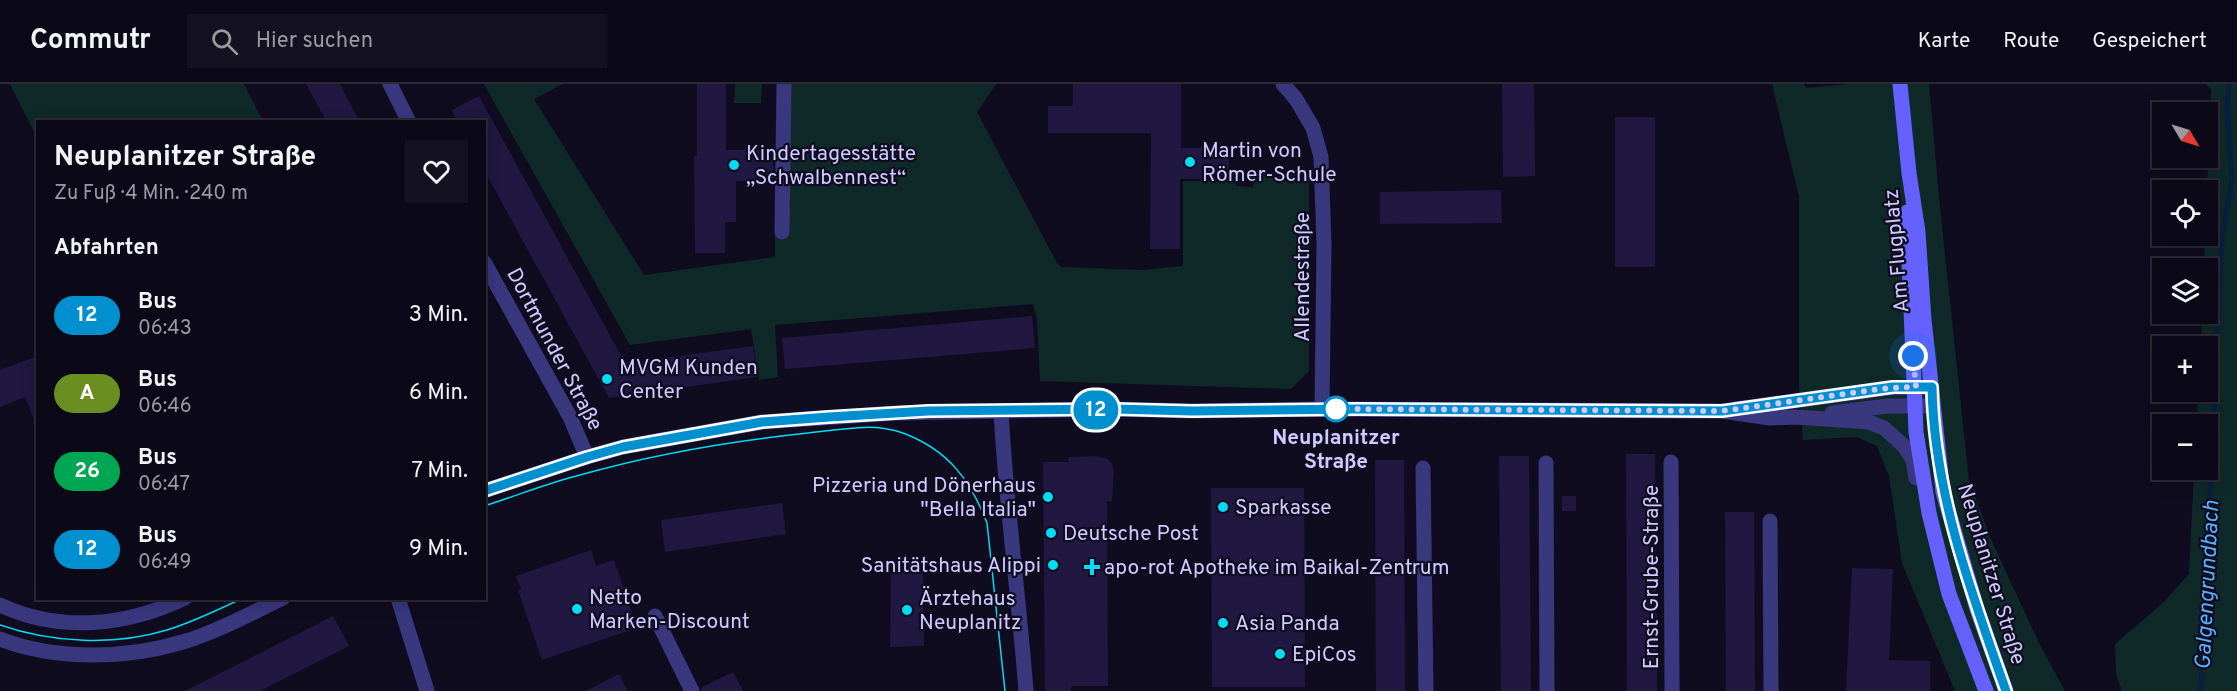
<!DOCTYPE html>
<html lang="de">
<meta charset="utf-8">
<style>
body{margin:0;font-family:Overpass,sans-serif;background:#141220;color:#f1f3f6;height:100vh;display:flex;flex-direction:column;font-size:22px;white-space:nowrap}
*{box-sizing:border-box;margin:0}
p{font-size:20px;color:#9a9aa1}
.icon{flex:none;width:33px;height:33px;fill:none;stroke:currentColor;stroke-width:2;stroke-linecap:round;stroke-linejoin:round}
.map{position:relative;flex:1;overflow:hidden}
.details{position:absolute;left:36px;top:36px;width:450px;height:480px;display:flex;flex-direction:column;background:#0b0917;border-radius:0px;box-shadow:0 3px 15px #0003,0 0 0 2px #2b2a36}
.details>*{flex:none}
.badge{padding:0 12px;border-radius:20px;font-size:21px;line-height:39px}
.needle{width:39px;rotate:128deg}
.buttons{position:absolute;left:2152px;top:18px;display:grid;gap:12px}
.buttons a{display:grid;place-items:center;width:66px;height:66px;border-radius:0px;background:#0b0917;box-shadow:0 3px 15px #0003,0 0 0 2px #2b2a36;font-size:30px}
.you{position:absolute;width:30px;height:30px;margin:-15px;border:4px solid #fff;border-radius:50%;background:#1a73e8;box-shadow:0 0 0 9px #1a73e833}
.map>.badge{position:absolute;translate:-50% -50%;box-shadow:0 0 0 3px #fff}
h2{padding:0 18px;font-size:22px;line-height:54px}
.round{display:grid;place-items:center;flex:none;width:63px;height:63px;border-radius:0px;background:#141220}
.summary{display:flex;align-items:center;justify-content:space-between;height:102px;padding:0 18px}
h1{font-size:28px;font-weight:700;line-height:45px}
ul{padding:0;list-style:none}
li{display:flex;align-items:center;gap:18px;height:78px;padding:0 18px}
li div{flex:1}
li b{display:block;font-size:22px}
li em{font-style:normal}
li .badge{min-width:66px;font-weight:700;text-align:center}
header{display:flex;align-items:center;gap:36px;box-sizing:border-box;height:84px;padding:0 30px;background:#0b0917;border-bottom:2px solid #2b2a36}
header strong{font-size:28px}
nav{display:flex;gap:33px;margin-inline-start:auto;font-size:21px}
.search{width:420px;height:54px;background:#141220;display:flex;align-items:center;gap:15px;box-sizing:border-box;padding:0 21px;border-radius:0px;color:#9a9aa1;font-size:22px}
.map>svg:first-child{display:block}
.green{fill:#0f2928}
.lines{fill:none;stroke-linecap:round;stroke-linejoin:round}
.stream{stroke:#0a1e3f;stroke-width:5}
.building{fill:#201840}
.minor{stroke:#39377e;stroke-width:15}
.tertiary{stroke:#39377e;stroke-width:15}
.secondary{stroke:#6561ff;stroke-width:15}
.tram{stroke:#00dcf5;stroke-width:1.5}
.line-casing{stroke:#fff;stroke-width:14}
.line{stroke:#008fcf;stroke-width:9}
.walk{stroke:#d0caff;stroke-width:6;stroke-dasharray:0 10.8}
.poi-dot{fill:#00dcf5;stroke:#0f0c1f;stroke-width:2}
.stop-dot{fill:#fff;stroke:#008fcf;stroke-width:3}
.labels{text-anchor:middle;stroke-width:4.5;stroke-linejoin:round;paint-order:stroke}
.poi-label{font-size:21px;fill:#d0caff;stroke:#0f0c1f;text-anchor:start}
.street-label{font-size:21px;fill:#d0caff;stroke:#0f0c1f}
.stop-label{font-size:21px;font-weight:bold;fill:#d0caff;stroke:#0f0c1f}
.water-label{font-size:22px;font-style:italic;fill:#58b1ff;stroke:#0f0c1f}
</style>
<header>
<strong>Commutr</strong>
<div class="search"><svg class="icon" aria-label="search" viewBox="0 0 24 24"><circle cx="10" cy="10" r="6"/><path d="M15 15l6 6"/></svg>Hier suchen</div>
<nav><a>Karte</a><a>Route</a><a>Gespeichert</a></nav>
</header>
<div class="map">
<svg width="2237" height="607" viewBox="0 0 2237 607">
<rect width="100%" height="100%" fill="#0f0c1f"/>
<!-- green -->
<g class="green">
<polygon points="10,0 244,0 263,37 38,38 37,54"/>
<polygon points="484,0 563,0 534,15 644,191 775,173 775,152 788,146 790,0 996,0 977,28 1057,179 1061,183 1142,186 1183,182 1183,97 1235,97 1236,102 1253,103 1254,88 1309,89 1309,287 1291,305 1040,297 1037,235 1033,220 775,241 778,293 759,296 751,245 630,261"/>
<polygon points="735,0 762,0 761,19 734,19"/>
<polygon points="1772,0 1804,0 1806,4 1850,0 1929,0 1940,123 1969,397 1993,460 2039,559 2065,607 1955,607 1902,479 1889,392 1877,362 1857,353 1803,356 1799,302 1799,113"/>
<polygon points="2206,0 2237,0 2237,607 2122,607 2116,590 2115,560 2163,519 2189,490 2194,386 2208,386 2208,340 2197,340 2198,308 2208,308 2208,262 2201,262 2202,230 2208,230 2208,184 2204,184 2205,152 2208,152 2207,106 2211,6"/>
</g>
<g class="lines">
<!-- stream -->
<polyline class="stream" points="2201,607 2222,153 2232,96 2227,23 2229,0"/>
</g>
<!-- building -->
<g class="building">
<polygon points="306,0 340,0 360,38 327,38"/>
<polygon points="697,0 726,0 726,66 773,66 773,97 736,97 736,138 725,138 725,169 695,169 694,72 697,72"/>
<polygon points="1073,0 1181,0 1181,64 1229,64 1229,95 1180,95 1180,165 1150,165 1151,49 1048,49 1048,22 1073,22"/>
<polygon points="1502,0 1534,0 1535,92 1503,93"/>
<polygon points="479,12 625,279 753,262 757,293 609,314 484,86 484,38 458,38 452,26"/>
<rect x="1615" y="33" width="40" height="150"/>
<polygon points="1501,106 1502,139 1380,140 1380,108"/>
<polygon points="1032,232 1035,264 785,285 782,254"/>
<polygon points="38,272 38,341 36,341 25,313 0,323 0,286"/>
<polygon points="1626,370 1655,370 1657,607 1627,607"/>
<polygon points="1096,372 1108,375 1112,380 1114,387 1112,418 1107,417 1108,602 1071,602 1071,607 1045,607 1043,378 1068,378 1069,373"/>
<polygon points="1499,372 1529,372 1531,607 1501,607"/>
<polygon points="1375,376 1404,376 1405,607 1376,607"/>
<polygon points="1211,404 1304,404 1305,603 1212,603"/>
<rect x="1562" y="412" width="14" height="15"/>
<polygon points="782,419 786,450 665,468 661,436"/>
<polygon points="1725,428 1754,428 1755,607 1726,607"/>
<polygon points="591,466 596,482 614,476 637,544 542,576 518,506 521,505 516,492"/>
<polygon points="1852,484 1893,485 1889,576 1930,577 1930,607 1846,607"/>
<polygon points="891,489 923,489 924,562 890,563"/>
<polygon points="333,532 349,562 260,607 185,607"/>
<polygon points="733,588 743,607 702,607 701,604"/>
<polygon points="619,590 628,607 586,607"/>
</g>
<g class="lines">
<!-- minor -->
<g class="minor">
<polyline points="390,0 409,38"/>
<polyline points="1283,0 1296,15 1313,44 1321,73 1324,160 1322,325"/>
<polyline points="782,148 784,0"/>
<polyline points="484,178 570,333 587,373"/>
<path d="M1001 327C1006 421 1019 514 1026 607"/>
<polyline points="1671,378 1672,607"/>
<polyline points="1546,379 1547,607"/>
<polyline points="1423,384 1426,607"/>
<polyline points="1770,437 1771,607"/>
<polyline points="398,514 427,607"/>
<polyline points="655,532 692,607"/>
</g>
<!-- tertiary -->
<g class="tertiary">
<polyline points="1736,325 1888,304 1932,303"/>
<polyline points="1832,329 1887,322 1932,322"/>
<polyline points="484,407 587,373 623,363 762,338 896,329 1115,325 1192,327 1322,325 1686,327 1722,327 1770,334 1796,333 1869,338 1884,344 1904,362 1913,376 1916,394"/>
<path d="M0 521C61 549 126 542 185 514"/>
<path d="M0 555C57 577 128 575 186 557 219 547 251 529 283 514"/>
</g>
<!-- secondary -->
<g class="secondary">
<polyline points="1900,0 1909,89 1918,148 1924,236 1943,408 1977,525 2006,607"/>
<polyline points="1907,128 1916,348 1929,429 1949,510 1986,607"/>
</g>
<!-- tram -->
<g class="tram">
<path d="M484 422C516 412 548 399 580 391 654 370 731 357 808 349 839 346 872 338 903 349 948 366 970 395 987 439L1005 607"/>
<path d="M0 541C52 559 114 562 167 546 193 538 218 526 243 514"/>
</g>
</g>
<g class="lines">
<!-- line casing -->
<g class="line-casing">
<path id="line" d="M484 407 587 373 623 363 762 338 829 333 928 327 1114 325 1192 327 1356 325 1722 327 1893 303H1932C1934 409 1971 508 2006 607"/>
</g>
<!-- line -->
<use href="#line" class="line"/>
<!-- walk -->
<polyline class="walk" points="1336,325 1722,327 1888,304 1916,303 1913,272"/>
</g>
<!-- markers -->
<g class="poi-dot">
<circle cx="1190" cy="78" r="6"/>
<circle cx="734" cy="81" r="6"/>
<circle cx="607" cy="295" r="6"/>
<circle cx="1048" cy="413" r="6"/>
<circle cx="1223" cy="423" r="6"/>
<circle cx="1051" cy="449" r="6"/>
<circle cx="1053" cy="481" r="6"/>
<path d="M1089 474h6v6h6v6h-6v6h-6v-6h-6v-6h6z"/>
<circle cx="577" cy="525" r="6"/>
<circle cx="907" cy="526" r="6"/>
<circle cx="1223" cy="539" r="6"/>
<circle cx="1280" cy="570" r="6"/>
</g>
<circle class="stop-dot" cx="1336" cy="325" r="12"/>
<g class="labels">
<!-- poi labels -->
<g class="poi-label">
<text x="1202" y="73">Martin von<tspan x="1202" dy="24">Römer-Schule</tspan></text>
<text x="746" y="76">Kindertagesstätte<tspan x="746" dy="24">„Schwalbennest“</tspan></text>
<text x="619" y="290">MVGM Kunden<tspan x="619" dy="24">Center</tspan></text>
<text x="1036" y="408" text-anchor="end">Pizzeria und Dönerhaus<tspan x="1036" dy="24">"Bella Italia"</tspan></text>
<text x="1235" y="430">Sparkasse</text>
<text x="1063" y="456">Deutsche Post</text>
<text x="1041" y="488" text-anchor="end">Sanitätshaus Alippi</text>
<text x="1104" y="490">apo-rot Apotheke im Baikal-Zentrum</text>
<text x="589" y="520">Netto<tspan x="589" dy="24">Marken-Discount</tspan></text>
<text x="919" y="521">Ärztehaus<tspan x="919" dy="24">Neuplanitz</tspan></text>
<text x="1235" y="546">Asia Panda</text>
<text x="1292" y="577">EpiCos</text>
</g>
<!-- street labels -->
<g class="street-label">
<text transform="translate(1896 167) rotate(-95)" y="7">Am Flugplatz</text>
<text transform="translate(1302 193) rotate(-90)" y="7">Allendestraße</text>
<text transform="translate(555 265) rotate(62)" y="7">Dortmunder Straße</text>
<text transform="translate(1992 490) rotate(73)" y="7">Neuplanitzer Straße</text>
<text transform="translate(1651 493) rotate(-90)" y="7">Ernst-Grube-Straße</text>
</g>
<!-- stop labels -->
<g class="stop-label">
<text x="1336" y="360">Neuplanitzer<tspan x="1336" dy="24">Straße</tspan></text>
</g>
<!-- water labels -->
<g class="water-label">
<text transform="translate(2206 501) rotate(-87)" y="8">Galgengrundbach</text>
</g>
</g>
</svg>
<div class="buttons">
<a><svg class="needle" viewBox="-14 -14 28 28"><path d="M0-13l5 13h-10z" fill="#e53935"/><path d="M0 13l5-13h-10z" fill="#9a9aa1"/></svg></a>
<a><svg class="icon" aria-label="locate" viewBox="0 0 24 24"><circle cx="12" cy="12" r="6"/><path d="M12 2v4M12 18v4M2 12h4M18 12h4"/></svg></a>
<a><svg class="icon" aria-label="layers" viewBox="0 0 24 24"><path d="M12 4l9 5-9 5-9-5zM3 14l9 5 9-5"/></svg></a>
<a>+</a>
<a>−</a>
</div>
<div class="you" style="left:1913px;top:272px"></div>
<b class="badge" style="left:1096px;top:326px;background:#008fcf;color:#fff">12</b>
<section class="details">
<div class="summary"><div><h1>Neuplanitzer Straße</h1><p>Zu Fuß · 4 Min. · 240 m</p></div><a class="round"><svg class="icon" aria-label="heart" viewBox="0 0 24 24"><path d="M12 20l-8-8c-3-5 5-10 8-4 3-6 11-1 8 4z"/></svg></a></div>
<h2>Abfahrten</h2>
<ul>
<li><span class="badge" style="background:#008fcf;color:#fff">12</span><div><b>Bus</b><p>06:43</p></div><em>3 Min.</em></li>
<li><span class="badge" style="background:#6b8e23;color:#fff">A</span><div><b>Bus</b><p>06:46</p></div><em>6 Min.</em></li>
<li><span class="badge" style="background:#00a651;color:#fff">26</span><div><b>Bus</b><p>06:47</p></div><em>7 Min.</em></li>
<li><span class="badge" style="background:#008fcf;color:#fff">12</span><div><b>Bus</b><p>06:49</p></div><em>9 Min.</em></li>
</ul>
</section>
</div>
